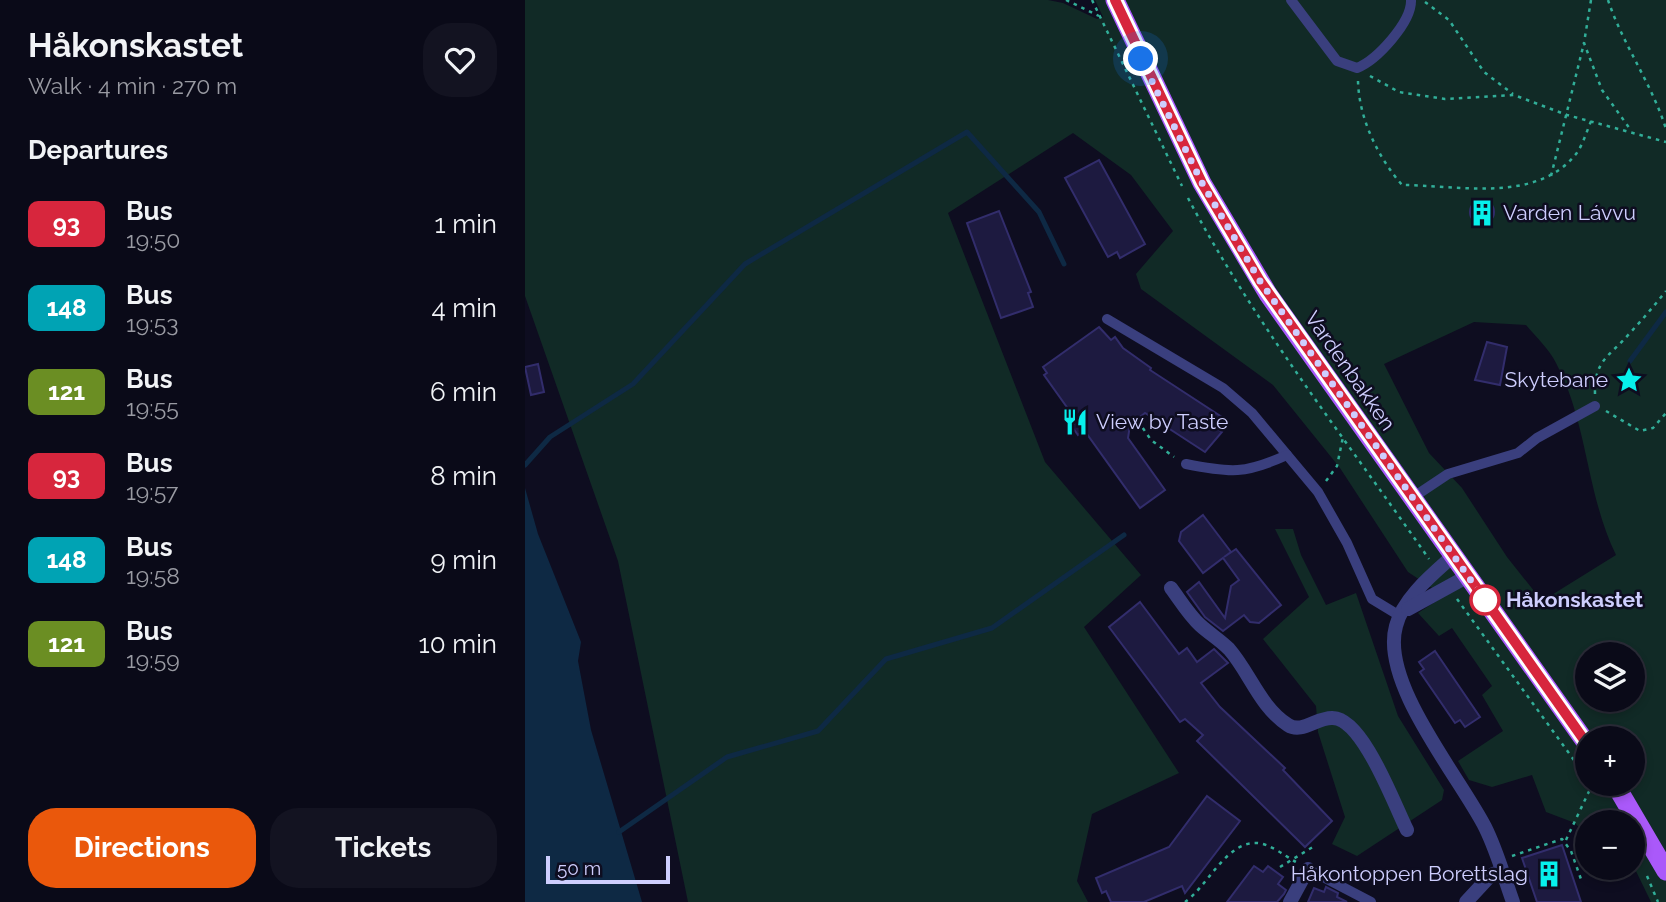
<!DOCTYPE html>
<meta charset="utf-8">
<style>
body{margin:0;font-family:Raleway,sans-serif;background:#131321;color:#f1f3f6;height:100vh;display:flex;flex-direction:column;font-size:26px;white-space:nowrap}
*{box-sizing:border-box;margin:0}
p{font-size:23px;color:#999aa2}
.icon{flex:none;width:38px;height:38px;fill:none;stroke:currentColor;stroke-width:2;stroke-linecap:round;stroke-linejoin:round}
.map{position:relative;flex:1;overflow:hidden}
.drawer{display:flex;flex-direction:column;background:#0a0a18;width:525px}
.drawer>*{flex:none}
.badge{padding:0 14px;border-radius:10px;font-size:24px;line-height:46px}
.tools{position:absolute;left:1050px;top:642px;display:grid;gap:14px}
.tools a{display:grid;place-items:center;width:70px;height:70px;border-radius:50%;background:#0a0a18;box-shadow:0 4px 10px #0003,0 0 0 2px #2a2b37;font-size:35px}
.scale{position:absolute;left:21px;bottom:18px;width:124px;box-sizing:border-box;padding-left:7px;border:4px solid #cecefe;border-top:0;font-size:19px;line-height:24px;white-space:nowrap;color:#cecefe;-webkit-text-stroke:5px #0e0d20;paint-order:stroke}
.you{position:absolute;width:35px;height:35px;margin:-18px;border:5px solid #fff;border-radius:50%;background:#1a73e8;box-shadow:0 0 0 10px #1a73e833}
.map>.badge{position:absolute;translate:-50% -50%;box-shadow:0 0 0 4px #fff}
h2{padding:0 28px;font-size:26px;line-height:63px}
.round{display:grid;place-items:center;flex:none;width:74px;height:74px;border-radius:28px;background:#131321}
.head{display:flex;align-items:center;justify-content:space-between;height:119px;padding:0 28px}
h1{font-size:33px;font-weight:700;line-height:52px}
.action{display:flex;gap:14px;margin-top:auto;padding:14px 28px}
.action a{flex:1;height:80px;border-radius:28px;background:#ea580c;color:#fff;font-size:28px;font-weight:700;line-height:80px;text-align:center}
.action a+a{background:#131321;color:#f1f3f6}
ul{padding:0;list-style:none}
li{display:flex;align-items:center;gap:21px;height:84px;padding:0 28px}
li div{flex:1}
li b{display:block;font-size:26px}
li em{font-style:normal}
li .badge{min-width:77px;font-weight:700;text-align:center}
main{display:flex;flex:1;min-height:0}
.map>svg:first-child{display:block}
.green{fill:#112a26;fill-rule:evenodd}
.water{fill:#0e2944}
.lines{fill:none;stroke-linecap:round;stroke-linejoin:round}
.stream{stroke:#0e2944;stroke-width:5}
.building{fill:#1d1a40;stroke:#322d6c;stroke-width:2}
.path{stroke:#31ae98;stroke-width:2.5;stroke-dasharray:3.5 5;stroke-linecap:butt}
.service{stroke:#3a3f7e;stroke-width:10}
.minor{stroke:#3a3f7e;stroke-width:14}
.primary{stroke:#aa59fa;stroke-width:19}
.path-bridge{stroke:#31ae98;stroke-width:2.5;stroke-dasharray:3.5 5;stroke-linecap:butt}
.line-casing{stroke:#fff;stroke-width:16}
.line{stroke:#d7263d;stroke-width:10}
.walk{stroke:#cecefe;stroke-width:7;stroke-dasharray:0 12.6}
.stop-dot{fill:#fff;stroke:#d7263d;stroke-width:3.5}
.labels{text-anchor:middle;stroke-width:5;stroke-linejoin:round;paint-order:stroke}
.poi-label{font-size:21px;fill:#cecefe;stroke:#0e0d20;text-anchor:start}
.street-label{font-size:21px;fill:#cecefe;stroke:#0e0d20}
.stop-label{font-size:21px;font-weight:bold;fill:#cecefe;stroke:#0e0d20;text-anchor:start}
</style>
<main>
<section class="drawer">
<div class="head"><div><h1>Håkonskastet</h1><p>Walk · 4 min · 270 m</p></div><a class="round"><svg class="icon" aria-label="heart" viewBox="0 0 24 24"><path d="M12 20l-8-8c-3-5 5-10 8-4 3-6 11-1 8 4z"/></svg></a></div>
<h2>Departures</h2>
<ul>
<li><span class="badge" style="background:#d7263d;color:#fff">93</span><div><b>Bus</b><p>19:50</p></div><em>1 min</em></li>
<li><span class="badge" style="background:#00a3b4;color:#fff">148</span><div><b>Bus</b><p>19:53</p></div><em>4 min</em></li>
<li><span class="badge" style="background:#6b8e23;color:#fff">121</span><div><b>Bus</b><p>19:55</p></div><em>6 min</em></li>
<li><span class="badge" style="background:#d7263d;color:#fff">93</span><div><b>Bus</b><p>19:57</p></div><em>8 min</em></li>
<li><span class="badge" style="background:#00a3b4;color:#fff">148</span><div><b>Bus</b><p>19:58</p></div><em>9 min</em></li>
<li><span class="badge" style="background:#6b8e23;color:#fff">121</span><div><b>Bus</b><p>19:59</p></div><em>10 min</em></li>
</ul>
<div class="action"><a>Directions</a><a>Tickets</a></div>
</section>
<div class="map">
<svg width="1141" height="902" viewBox="0 0 1141 902">
<rect width="100%" height="100%" fill="#0e0d20"/>
<!-- green -->
<g class="green">
<path d="M0 0H523L538 3 572 19 578 17 570 0H1141V902H1126L1108 865V822H1062V836L1050 823 1021 812 1007 775 967 787 944 780 933 761 978 731 957 695 967 686 927 628 914 636 893 613 919 596 883 572 815 468 748 385 616 289 611 274 648 231 606 175 548 133 423 213 520 462 616 575 559 627 654 773 567 814 552 881 563 902H163L93 561 0 296ZM949 322 1001 325C1011 337 1024 349 1031 363 1063 423 1061 494 1091 555L1017 601 982 557 937 488 904 453 859 364ZM1062 654H1108V700H1062ZM1062 738H1108V784H1062Z"/>
<polygon points="750,529 768,529 776,555 801,605 831,593 873,716 919,790 917,800 832,856 807,844 820,817 793,732 791,706 738,639 784,597"/>
</g>
<!-- water -->
<polygon class="water" points="0,488 13,534 56,642 53,661 66,730 117,902 0,902"/>
<g class="lines">
<!-- stream -->
<g class="stream">
<polyline points="1105,361 1141,312"/>
<polyline points="0,465 25,437 108,384 220,264 442,132 514,212 539,264"/>
<polyline points="94,832 202,757 293,731 361,659 467,628 599,535"/>
</g>
</g>
<!-- building -->
<g class="building">
<polygon points="574,160 620,244 595,258 592,252 583,257 540,178"/>
<circle cx="957" cy="212" r="12"/>
<polygon points="474,211 506,292 503,293 508,307 476,318 442,223"/>
<polygon points="574,327 586,340 590,337 598,348 626,368 625,370 700,419 693,429 697,432 680,452 620,413 605,425 603,438 640,490 615,508 559,430 553,435 540,417 546,413 519,375 522,373 518,367"/>
<polygon points="962,342 982,347 975,385 950,380"/>
<polygon points="13,364 19,392 6,395 0,367"/>
<polygon points="678,515 706,552 699,557 711,549 756,605 734,623 725,622 719,615 698,631 680,617 662,592 674,582 700,618 706,586 714,580 698,558 678,573 654,541 656,532"/>
<polygon points="615,602 654,654 662,648 672,662 689,649 703,663 676,683 695,707 760,768 758,770 807,821 780,847 672,741 678,735 660,719 655,722 584,627"/>
<polygon points="910,651 955,717 940,727 935,720 930,723 895,672 899,669 894,662"/>
<polygon points="682,796 715,821 660,893 657,886 619,902 586,902 581,891 577,893 571,878 644,847"/>
<polygon points="1037,845 1056,902 1012,902 997,858"/>
<polygon points="729,866 738,872 743,866 758,877 753,884 761,890 759,894 752,902 702,902"/>
<polygon points="801,887 813,893 812,897 822,902 783,902 789,888 799,892"/>
</g>
<g class="lines">
<!-- path -->
<g class="path">
<polyline points="541,0 574,16"/>
<polyline points="567,0 657,186"/>
<polyline points="1066,0 1059,43 1077,90 1105,129"/>
<path d="M1083 0C1098 45 1127 84 1141 129"/>
<polyline points="900,2 924,20 959,72 988,94"/>
<polyline points="845,76 874,92 920,99 989,95 1042,115 1141,142"/>
<path d="M833 81C834 119 853 157 877 185 932 185 1011 204 1051 154 1058 145 1062 130 1067 119"/>
<polyline points="1026,176 1059,43"/>
<path d="M663 198C731 326 822 441 904 559"/>
<path d="M1070 394C1069 360 1085 356 1104 334 1117 320 1129 306 1141 291"/>
<polyline points="1081,411 1115,431 1128,428 1141,413"/>
<polyline points="613,421 626,440 649,457"/>
<polyline points="801,481 812,466 818,437"/>
<polyline points="932,599 1062,778"/>
<polyline points="1041,840 1067,785"/>
<polyline points="987,856 1037,839 1046,851 1057,882"/>
<polyline points="1122,876 1133,902"/>
<path d="M660 902C682 887 701 842 731 843 744 843 760 856 771 862"/>
</g>
<!-- service -->
<g class="service">
<path d="M766 0 812 61 832 68C852 60 887 22 886 0"/>
<polyline points="582,319 698,388 727,413 793,492 822,543 847,599 875,616"/>
<path d="M661 464C706 473 720 474 762 455"/>
<polyline points="887,498 923,474 993,453 1012,438 1070,406"/>
<polyline points="783,869 846,902"/>
</g>
<!-- minor -->
<g class="minor">
<path d="M928 556C908 574 878 598 871 626 855 683 934 776 960 827 972 851 979 877 988 902"/>
<path d="M646 588C655 600 664 615 675 625 685 634 695 640 704 649 725 673 735 707 763 725 777 734 792 717 808 718 838 719 869 804 882 830"/>
<polyline points="883,609 943,576"/>
<polyline points="765,902 783,869"/>
<polyline points="941,902 966,875 976,871"/>
</g>
<!-- primary -->
<g class="primary">
<polyline points="590,0 677,183 743,294 1062,744"/>
<polyline points="1090,784 1141,871"/>
</g>
<!-- path-bridge -->
<polyline class="path-bridge" points="755,867 791,845"/>
</g>
<g class="lines">
<!-- line casing -->
<g class="line-casing">
<polyline id="line" points="590,0 677,183 735,281 1062,744"/>
</g>
<!-- line -->
<use href="#line" class="line"/>
<!-- walk -->
<polyline class="walk" points="616,59 677,183 735,281 964,606 960,600"/>
</g>
<!-- icons -->
<defs>
<g id="building-bare" transform="scale(2.1)"><path d="M-4-6H4V6H1V3H-1V6H-4ZM-2.5-4.3h1.7v1.8h-1.7ZM.8-4.3h1.7v1.8H.8ZM-2.5-1h1.7V.8h-1.7ZM.8-1h1.7V.8H.8Z" fill="#07f0ec" stroke="#0e0d20" stroke-width="2.5" paint-order="stroke"/></g>
<g id="sight-bare" transform="scale(2.1)"><path d="M0-6L1.8-2.2L6-1.7L2.9 1.2L3.7 5.4L0 3.3L-3.7 5.4L-2.9 1.2L-6-1.7L-1.8-2.2Z" fill="#07f0ec" stroke="#0e0d20" stroke-width="2.5" paint-order="stroke"/></g>
<g id="restaurant-bare" transform="scale(2.1)"><path d="M-5-6h1v4h1v-4h1v4h1v-4h1v5L-1.5 .5V6h-2V.5L-5-1ZM5-6V6H3V1.5H1.5Q1.5-4 5-6Z" fill="#07f0ec" stroke="#0e0d20" stroke-width="2.5" paint-order="stroke"/></g>
</defs>
<g fill-rule="evenodd">
<use href="#building-bare" x="957" y="213"/>
<use href="#sight-bare" x="1104" y="380"/>
<use href="#restaurant-bare" x="550" y="422"/>
<use href="#building-bare" x="1024" y="874"/>
</g>
<!-- markers -->
<circle class="stop-dot" cx="960" cy="600" r="14"/>
<g class="labels">
<!-- poi labels -->
<g class="poi-label">
<text x="978" y="220">Varden Lávvu</text>
<text x="1083" y="387" text-anchor="end">Skytebane</text>
<text x="571" y="429">View by Taste</text>
<text x="1003" y="881" text-anchor="end">Håkontoppen Borettslag</text>
</g>
<!-- street labels -->
<g class="street-label">
<text transform="translate(825 371) rotate(55)" y="7">Vardenbakken</text>
</g>
<!-- stop labels -->
<g class="stop-label">
<text x="981" y="607">Håkonskastet</text>
</g>
</g>
</svg>
<div class="tools">
<a><svg class="icon" aria-label="layers" viewBox="0 0 24 24"><path d="M12 4l9 5-9 5-9-5zM3 14l9 5 9-5"/></svg></a>
<a>+</a>
<a>−</a>
</div>
<div class="scale">50 m</div>
<div class="you" style="left:616px;top:59px"></div>
</div>
</main>
